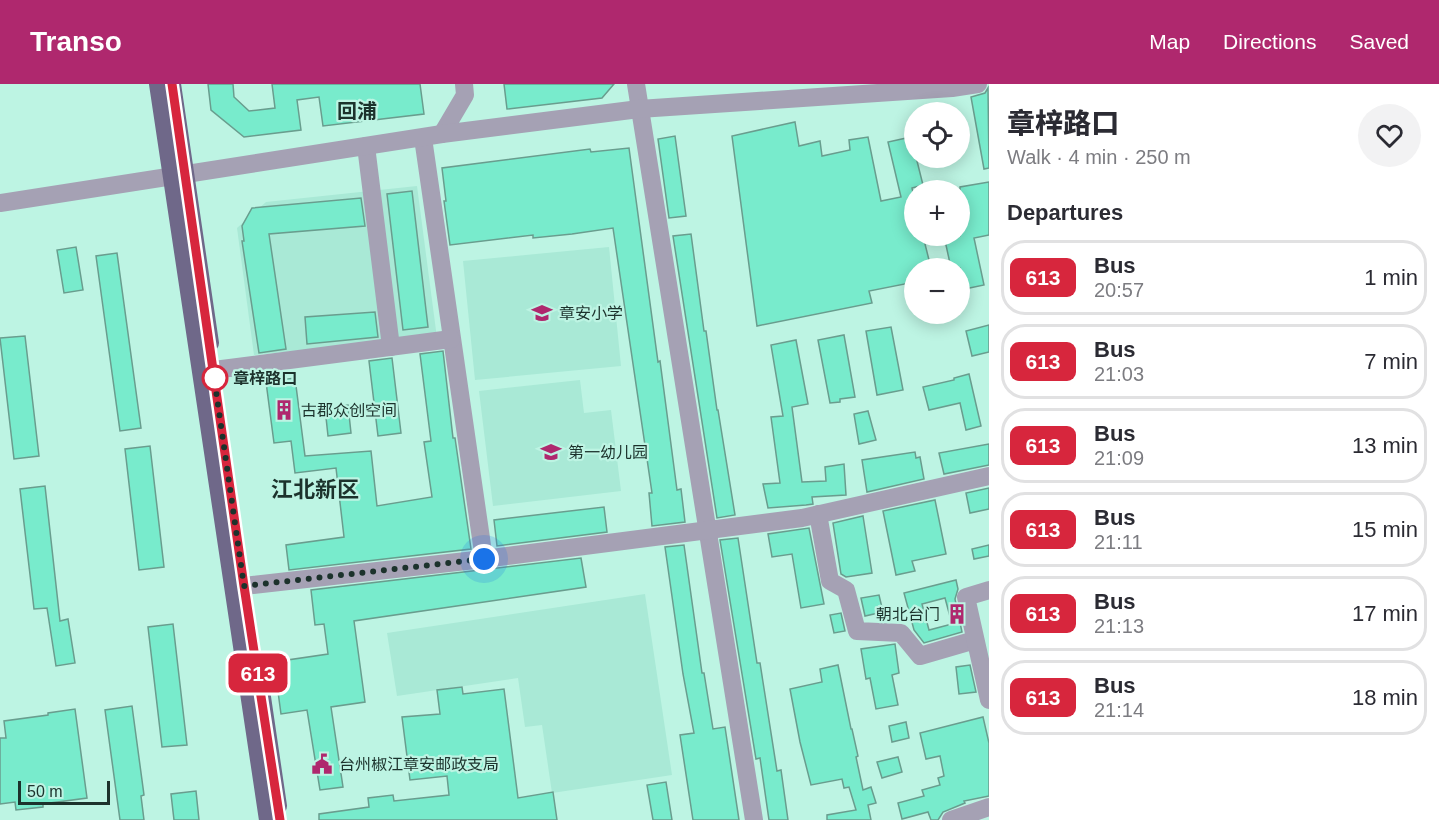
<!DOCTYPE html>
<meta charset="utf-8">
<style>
body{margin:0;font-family:Arial,"Noto Sans SC",sans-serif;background:#f2f2f3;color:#2b2b33;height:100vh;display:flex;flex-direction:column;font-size:22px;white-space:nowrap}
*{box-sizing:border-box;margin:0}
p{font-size:20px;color:#7c7c81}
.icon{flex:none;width:33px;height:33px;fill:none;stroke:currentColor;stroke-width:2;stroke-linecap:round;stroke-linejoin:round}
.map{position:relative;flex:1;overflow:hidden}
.drawer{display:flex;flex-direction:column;background:#fff;width:450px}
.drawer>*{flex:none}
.badge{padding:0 12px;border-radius:9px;font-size:21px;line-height:39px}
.buttons{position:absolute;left:904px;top:18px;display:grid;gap:12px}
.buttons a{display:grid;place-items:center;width:66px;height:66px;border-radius:50%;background:#fff;box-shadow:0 3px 15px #0003;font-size:30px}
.scale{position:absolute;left:18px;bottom:15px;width:92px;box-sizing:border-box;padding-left:6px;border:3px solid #1c322c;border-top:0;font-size:16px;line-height:21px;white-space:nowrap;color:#1c322c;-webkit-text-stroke:4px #bdf4e3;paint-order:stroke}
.you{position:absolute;width:30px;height:30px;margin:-15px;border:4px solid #fff;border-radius:50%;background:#1a73e8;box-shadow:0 0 0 9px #1a73e833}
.map>.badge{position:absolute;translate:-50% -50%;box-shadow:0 0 0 3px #fff}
h2{padding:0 18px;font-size:22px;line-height:54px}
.round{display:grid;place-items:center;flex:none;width:63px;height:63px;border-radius:32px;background:#f2f2f3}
.headline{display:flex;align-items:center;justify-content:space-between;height:102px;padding:0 18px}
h1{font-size:28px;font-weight:800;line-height:45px}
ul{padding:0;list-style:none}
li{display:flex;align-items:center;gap:18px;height:75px;margin:0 12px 9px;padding:0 6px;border:3px solid #e1e1e2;border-radius:24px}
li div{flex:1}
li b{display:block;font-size:22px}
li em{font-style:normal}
li .badge{min-width:66px;font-weight:700;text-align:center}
header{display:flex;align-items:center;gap:36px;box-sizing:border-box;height:84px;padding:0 30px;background:#af286e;color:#fff}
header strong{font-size:28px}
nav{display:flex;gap:33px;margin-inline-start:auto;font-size:21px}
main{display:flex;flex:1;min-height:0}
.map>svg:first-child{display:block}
.built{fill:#a9e9d6}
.building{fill:#78ebcc;stroke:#699d8e;stroke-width:1.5;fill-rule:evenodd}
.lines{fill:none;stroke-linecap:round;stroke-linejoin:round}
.minor{stroke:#a5a1b4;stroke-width:18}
.major{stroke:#6f6889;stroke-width:18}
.line-casing{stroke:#fff;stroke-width:14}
.line{stroke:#d7263d;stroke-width:9}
.walk{stroke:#1c322c;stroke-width:6;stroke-dasharray:0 10.8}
.stop-dot{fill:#fff;stroke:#d7263d;stroke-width:3}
.labels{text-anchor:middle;stroke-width:4.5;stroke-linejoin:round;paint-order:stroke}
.poi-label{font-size:16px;fill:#1c322c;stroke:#bdf4e3;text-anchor:start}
.stop-label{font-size:16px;font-weight:bold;fill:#1c322c;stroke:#bdf4e3;text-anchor:start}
.quarter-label{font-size:20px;font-weight:bold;fill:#1c322c;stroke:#bdf4e3}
.district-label{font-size:22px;font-weight:bold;fill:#1c322c;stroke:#bdf4e3}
</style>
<header>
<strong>Transo</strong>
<nav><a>Map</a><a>Directions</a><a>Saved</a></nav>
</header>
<main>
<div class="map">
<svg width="989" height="736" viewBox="0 0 989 736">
<rect width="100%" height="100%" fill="#bdf4e3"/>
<!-- built -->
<g class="built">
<polygon points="417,102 437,254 254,271 237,144 266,118"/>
<polygon points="609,163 621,282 475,296 463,177"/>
<polygon points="580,296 584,329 611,326 621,407 493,422 479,307"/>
<polygon points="645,510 672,691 552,709 542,641 525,643 518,594 397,612 387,549"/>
</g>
<!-- building -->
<g class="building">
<polygon points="208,0 233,0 234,13 249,27 275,24 272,0 420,0 424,30 323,42 319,13 297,16 301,46 244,53 211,26"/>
<polygon points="504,0 614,0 602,14 507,25"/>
<polygon points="988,4 989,84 984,85 971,13 985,9"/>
<polygon points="795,38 799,62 820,57 822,72 850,66 849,56 868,53 881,117 901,113 888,58 911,53 923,101 912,104 915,117 915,152 923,152 931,184 915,184 915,198 869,207 872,219 757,242 732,52"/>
<polygon points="675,52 686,132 669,134 658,55"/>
<polygon points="629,64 658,278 660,277 677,406 681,405 685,438 652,442 649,409 652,409 613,144 572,150 533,154 533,151 450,161 444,117 446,117 442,84 590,65 591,68"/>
<polygon points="989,98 989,151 974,154 984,201 960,206 960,184 951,184 944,152 960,152 960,103"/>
<polygon points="412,107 428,243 403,246 387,110"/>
<polygon points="361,114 365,142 269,150 286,265 259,269 242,157 244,157 242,142 252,124"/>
<polygon points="691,150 704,247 706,247 717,326 718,326 735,431 717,434 673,152"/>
<polygon points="76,163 83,206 64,209 57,166"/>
<polygon points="117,169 141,344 120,347 96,172"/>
<polygon points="375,228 378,253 307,260 305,233"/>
<polygon points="989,241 989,268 972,272 966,247"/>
<polygon points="891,243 903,306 877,311 866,247"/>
<polygon points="844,251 855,313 840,315 840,318 830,319 818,256"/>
<polygon points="25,252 39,372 14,375 0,254"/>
<polygon points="796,256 808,320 792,323 802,398 826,397 825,383 844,380 846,411 812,413 813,420 806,421 768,424 763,400 780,399 771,333 783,332 771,261"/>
<polygon points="443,267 453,354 455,354 471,465 289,486 286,461 344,453 336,384 295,389 291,357 274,359 266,298 295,294 305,372 371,367 377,422 432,413 424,358 431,357 420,270"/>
<polygon points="392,274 401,349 378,352 369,277"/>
<polygon points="969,290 981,342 966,346 960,319 929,326 923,303 954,296 954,294"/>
<polygon points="348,321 351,349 328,352 325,324"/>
<polygon points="868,327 876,356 859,360 854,330"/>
<polygon points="989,360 989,381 944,390 939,369"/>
<polygon points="150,362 164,483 139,486 125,365"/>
<polygon points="915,368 916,374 920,373 924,395 867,408 862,376"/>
<polygon points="45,402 60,537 68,535 75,579 56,582 47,524 34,525 20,405"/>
<polygon points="989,404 989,425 970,429 966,409"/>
<polygon points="935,416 946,470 912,477 915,487 896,491 883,427"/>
<polygon points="604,423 607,448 497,462 494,436"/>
<polygon points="863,432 872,489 846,493 841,490 833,439"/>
<polygon points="809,444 824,520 801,524 792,470 772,473 768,450"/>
<polygon points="738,454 757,579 760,579 777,687 781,686 788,736 769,736 760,674 756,675 720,456"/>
<polygon points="684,461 702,589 704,589 713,645 725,643 739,736 693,736 680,651 694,649 683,590 665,463"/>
<polygon points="989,461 989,472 974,475 972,465"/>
<polygon points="581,474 586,503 354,537 365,618 331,623 343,703 320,706 307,626 281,630 274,578 328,570 324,540 315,541 311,506"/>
<path d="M956 496 958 505 955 515 962 548 924 559 914 546 904 509ZM945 514 952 540 929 546 922 520Z"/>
<polygon points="879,511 883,528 865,532 861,514"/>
<polygon points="841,529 845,547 834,549 830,531"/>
<polygon points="173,540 187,661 162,663 148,543"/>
<polygon points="895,560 899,589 892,591 898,621 876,625 870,594 866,595 861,565"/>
<polygon points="838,581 851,645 852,645 858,672 856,673 863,706 871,703 876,719 868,721 871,736 827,736 827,731 856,726 849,703 844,704 842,695 811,701 800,658 790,605 822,598 820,585"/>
<polygon points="970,581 976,608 959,610 956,583"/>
<polygon points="462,603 463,610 504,605 518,714 553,708 557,736 319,736 319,730 369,723 368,714 393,711 394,717 449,711 447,692 410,696 402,633 440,630 437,606"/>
<polygon points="132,622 144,711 141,712 144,736 120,736 105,626"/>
<polygon points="75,625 87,714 43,720 43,723 16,726 15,718 0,720 0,654 6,654 4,637 48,631 48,629"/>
<polygon points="983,633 989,659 989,712 964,717 965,719 943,728 938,736 931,736 928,728 902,735 898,719 924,712 922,706 940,701 938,694 944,692 940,672 926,675 920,649"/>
<polygon points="906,638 909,654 892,658 889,642"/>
<polygon points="898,673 902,688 882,694 877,678"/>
<polygon points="666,698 672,736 653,736 647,701"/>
<polygon points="196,707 199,736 174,736 171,710"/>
</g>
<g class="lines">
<!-- minor -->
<g class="minor">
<polyline points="636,0 754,736"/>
<polyline points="442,50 465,11 464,0"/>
<polyline points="423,54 484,475"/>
<polyline points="366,62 391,263"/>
<polyline points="0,119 442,50 639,25 952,4 978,0"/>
<polyline points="214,286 451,255"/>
<polyline points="818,430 830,497 846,506 857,547 901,549 920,572 975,556"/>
<polyline points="244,502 484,475 802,434 989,392"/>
<polyline points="989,506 966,513 989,616"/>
<polyline points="951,736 989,723"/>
</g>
<!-- major -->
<g class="major">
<polyline points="158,0 268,736"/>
<polyline points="172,0 210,259"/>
<polyline points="262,613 278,722"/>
</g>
</g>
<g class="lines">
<!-- line casing -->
<g class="line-casing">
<polyline id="line" points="172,0 244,502 280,736"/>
</g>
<!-- line -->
<use href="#line" class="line"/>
<!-- walk -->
<polyline class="walk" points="215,294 213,286 244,502 484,475"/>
</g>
<!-- icons -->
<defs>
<g id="school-bare" transform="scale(1.62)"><path d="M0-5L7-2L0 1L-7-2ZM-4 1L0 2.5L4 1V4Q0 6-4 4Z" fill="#af286e" stroke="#bdf4e3" stroke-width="2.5" paint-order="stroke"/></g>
<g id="building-bare" transform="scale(1.62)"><path d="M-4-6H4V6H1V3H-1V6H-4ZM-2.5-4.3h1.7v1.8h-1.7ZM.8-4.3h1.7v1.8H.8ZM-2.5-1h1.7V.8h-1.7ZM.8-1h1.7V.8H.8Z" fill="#af286e" stroke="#bdf4e3" stroke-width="2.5" paint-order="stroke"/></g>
<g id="civic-bare" transform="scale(1.62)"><path d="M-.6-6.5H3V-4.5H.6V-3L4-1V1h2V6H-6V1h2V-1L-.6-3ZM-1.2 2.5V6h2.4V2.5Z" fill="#af286e" stroke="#bdf4e3" stroke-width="2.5" paint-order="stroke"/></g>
</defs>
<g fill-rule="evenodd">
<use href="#school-bare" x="542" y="229"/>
<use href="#building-bare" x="284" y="326"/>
<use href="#school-bare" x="551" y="368"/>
<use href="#building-bare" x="957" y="530"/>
<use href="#civic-bare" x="322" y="680"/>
</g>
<!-- markers -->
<circle class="stop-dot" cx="215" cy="294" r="12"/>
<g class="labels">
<!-- poi labels -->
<g class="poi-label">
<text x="559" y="235">章安小学</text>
<text x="301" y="332">古郡众创空间</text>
<text x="568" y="374">第一幼儿园</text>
<text x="940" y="536" text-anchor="end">朝北台门</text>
<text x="339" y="686">台州椒江章安邮政支局</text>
</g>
<!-- stop labels -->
<g class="stop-label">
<text x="233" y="300">章梓路口</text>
</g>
<!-- quarter labels -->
<g class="quarter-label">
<text x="357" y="34">回浦</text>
</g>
<!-- district labels -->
<g class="district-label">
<text x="315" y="413">江北新区</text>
</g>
</g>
</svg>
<div class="buttons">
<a><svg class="icon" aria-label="locate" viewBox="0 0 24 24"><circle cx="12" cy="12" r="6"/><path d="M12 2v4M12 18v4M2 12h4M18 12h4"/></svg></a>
<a>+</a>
<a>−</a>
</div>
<div class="scale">50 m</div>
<div class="you" style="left:484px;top:475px"></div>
<b class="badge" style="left:258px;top:589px;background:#d7263d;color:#fff">613</b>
</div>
<section class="drawer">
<div class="headline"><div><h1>章梓路口</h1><p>Walk · 4 min · 250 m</p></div><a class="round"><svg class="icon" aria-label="heart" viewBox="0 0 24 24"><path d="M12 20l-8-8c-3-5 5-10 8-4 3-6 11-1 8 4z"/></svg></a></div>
<h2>Departures</h2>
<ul>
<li><span class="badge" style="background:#d7263d;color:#fff">613</span><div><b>Bus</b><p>20:57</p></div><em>1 min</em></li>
<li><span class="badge" style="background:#d7263d;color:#fff">613</span><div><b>Bus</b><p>21:03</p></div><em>7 min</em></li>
<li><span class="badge" style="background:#d7263d;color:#fff">613</span><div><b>Bus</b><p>21:09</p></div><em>13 min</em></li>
<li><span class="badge" style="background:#d7263d;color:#fff">613</span><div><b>Bus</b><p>21:11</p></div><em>15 min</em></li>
<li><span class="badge" style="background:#d7263d;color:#fff">613</span><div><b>Bus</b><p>21:13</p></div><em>17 min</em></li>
<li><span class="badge" style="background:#d7263d;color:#fff">613</span><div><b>Bus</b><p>21:14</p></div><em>18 min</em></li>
</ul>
</section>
</main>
